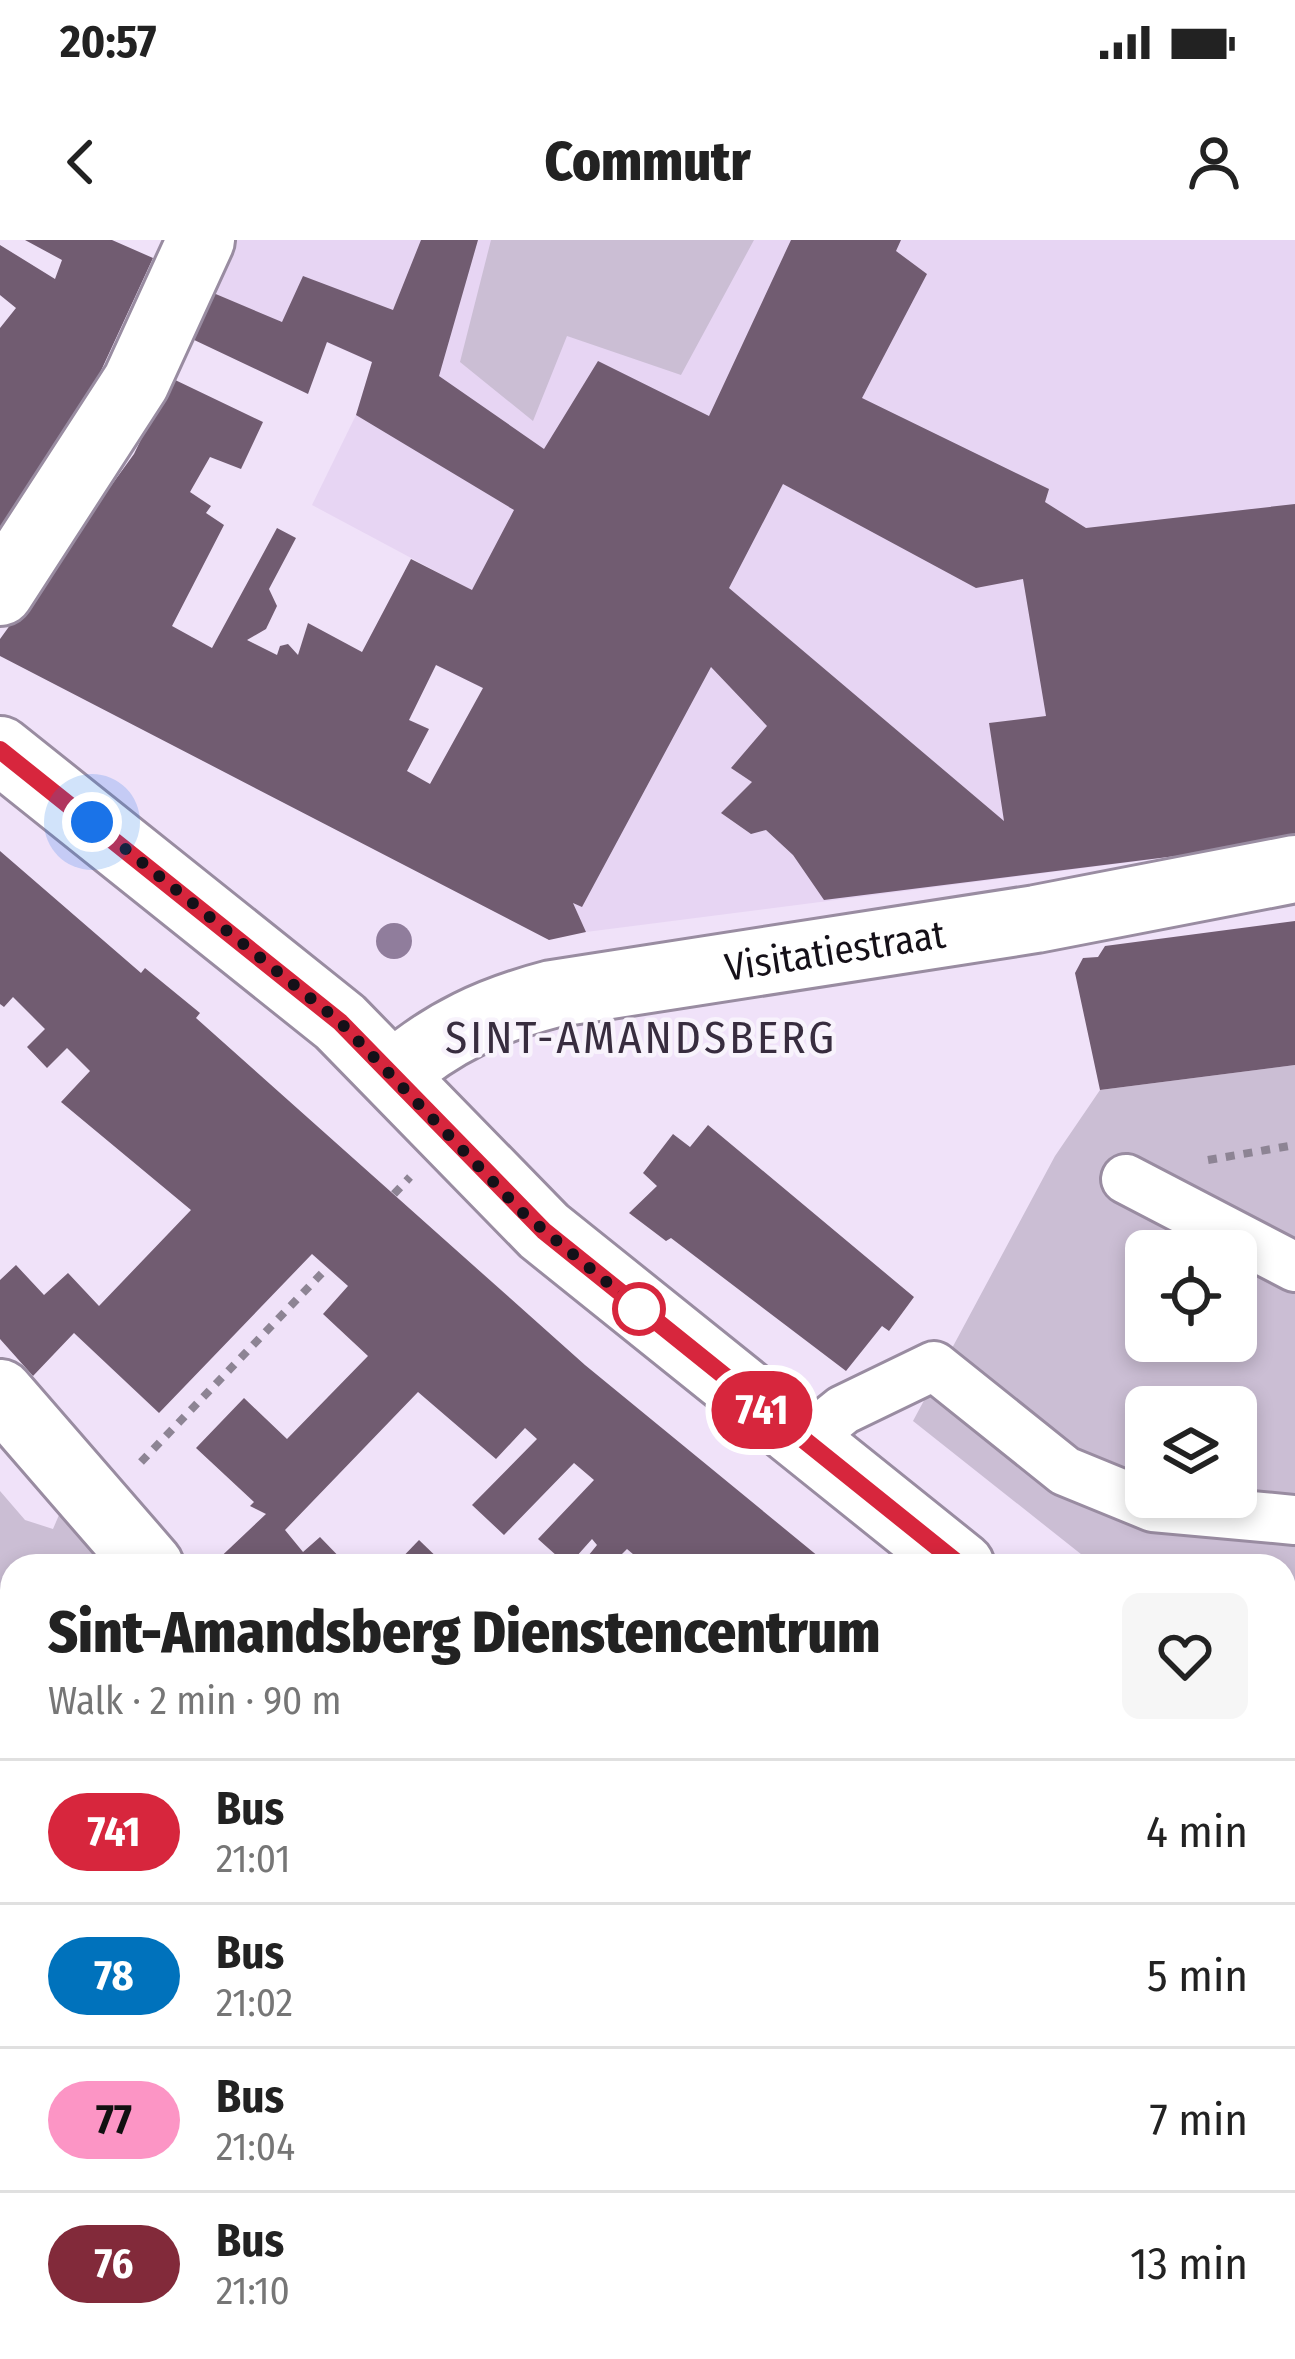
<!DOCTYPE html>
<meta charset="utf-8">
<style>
body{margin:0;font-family:"Fira Sans Condensed",sans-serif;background:#f6f6f6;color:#222;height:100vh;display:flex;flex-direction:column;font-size:45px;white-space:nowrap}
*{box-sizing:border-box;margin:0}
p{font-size:39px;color:#767676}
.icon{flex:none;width:66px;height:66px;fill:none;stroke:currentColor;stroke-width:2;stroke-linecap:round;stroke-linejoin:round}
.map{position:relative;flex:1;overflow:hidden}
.panel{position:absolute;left:0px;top:1314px;width:1296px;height:807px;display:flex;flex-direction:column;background:#fff;border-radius:36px 36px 0 0;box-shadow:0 6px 18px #0003}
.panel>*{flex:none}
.badge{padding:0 24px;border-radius:39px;font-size:42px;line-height:78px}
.tools{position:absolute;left:1125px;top:990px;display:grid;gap:24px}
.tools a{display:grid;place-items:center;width:132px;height:132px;border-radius:18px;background:#fff;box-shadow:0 6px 18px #0003;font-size:60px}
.you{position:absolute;width:60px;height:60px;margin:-30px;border:9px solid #fff;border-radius:50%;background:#1a73e8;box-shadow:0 0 0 18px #1a73e833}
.map>.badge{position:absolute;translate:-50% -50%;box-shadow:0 0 0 6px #fff}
.round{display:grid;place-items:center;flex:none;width:126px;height:126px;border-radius:18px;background:#f6f6f6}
.head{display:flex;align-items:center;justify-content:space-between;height:204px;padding:0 48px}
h1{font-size:57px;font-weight:800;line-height:90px}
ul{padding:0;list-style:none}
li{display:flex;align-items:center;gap:36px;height:144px;padding:0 48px;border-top:3px solid #e0e0e0}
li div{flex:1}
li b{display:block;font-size:45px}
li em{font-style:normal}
li .badge{min-width:132px;font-weight:700;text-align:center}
.status{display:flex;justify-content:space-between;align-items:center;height:84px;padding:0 60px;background:#fff;direction:ltr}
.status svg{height:33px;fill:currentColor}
header{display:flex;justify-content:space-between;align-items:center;height:156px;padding:0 48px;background:#fff;font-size:54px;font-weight:800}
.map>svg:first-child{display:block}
.built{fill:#e7d5f3}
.green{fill:#cbbed4;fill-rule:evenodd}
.building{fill:#715c71;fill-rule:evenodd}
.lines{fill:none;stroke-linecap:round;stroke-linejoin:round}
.service-casing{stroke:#998ca1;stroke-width:39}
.pedestrian-casing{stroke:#998ca1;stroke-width:54}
.minor-casing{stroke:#998ca1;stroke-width:72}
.secondary-casing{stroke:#998ca1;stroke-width:72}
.path{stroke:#8d8494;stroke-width:8;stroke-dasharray:9 9;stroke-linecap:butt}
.service{stroke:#fff;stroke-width:33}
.pedestrian{stroke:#fff;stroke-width:48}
.minor{stroke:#fff;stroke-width:66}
.secondary{stroke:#fff;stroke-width:66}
.tree{fill:#907d9c}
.line-casing{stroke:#fff;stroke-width:27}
.line{stroke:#d7263d;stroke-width:18}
.walk{stroke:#151018;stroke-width:12;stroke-dasharray:0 21.6}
.stop-dot{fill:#fff;stroke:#d7263d;stroke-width:6}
.labels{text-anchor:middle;stroke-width:9;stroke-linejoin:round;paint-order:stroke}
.street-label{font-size:39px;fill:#151018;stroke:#f8f3fc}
.quarter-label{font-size:45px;letter-spacing:3px;fill:#382d3f;stroke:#f8f3fc}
</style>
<div class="status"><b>20:57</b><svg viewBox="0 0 49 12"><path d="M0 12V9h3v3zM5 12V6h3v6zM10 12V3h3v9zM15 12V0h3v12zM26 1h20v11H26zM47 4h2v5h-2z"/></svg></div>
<header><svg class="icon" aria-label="back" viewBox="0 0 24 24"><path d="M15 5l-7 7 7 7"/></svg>Commutr<svg class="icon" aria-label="person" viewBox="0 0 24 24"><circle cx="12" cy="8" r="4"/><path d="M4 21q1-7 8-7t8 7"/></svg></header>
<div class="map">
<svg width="1295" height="2119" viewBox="0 0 1295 2119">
<rect width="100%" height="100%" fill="#f0e2f9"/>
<!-- built -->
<polygon class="built" points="236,0 1295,0 1295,601 586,692 573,663 519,466 436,425 471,350 312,265 356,175 372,122 211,52"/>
<!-- green -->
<g class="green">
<polygon points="491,0 754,0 681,135 567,96 533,181 460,122"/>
<path d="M1295 825V1483L1284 1475V1326H1096L913 1181 1055 916 1100 850ZM1146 1011H1236V1101H1146ZM1146 1167H1236V1257H1146Z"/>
<polygon points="0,1251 25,1280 53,1289 65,1261 123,1326 12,1326 12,1468 0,1476"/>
</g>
<!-- building -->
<g class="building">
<polygon points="25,0 112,0 153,18 81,174 0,295 0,88 16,68 0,55 0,5 55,39 62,20"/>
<path d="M421 0H478L439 136 544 209 598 121 709 176 791 0H901L896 11 927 34 862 158 1049 249 1045 262 1086 288 1295 264V601L824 660 793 615 766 590 751 594 721 573 752 542 731 528 767 486 711 427 582 667 573 663 586 692 549 700 0 416V399L134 214 171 138 263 182 241 229 210 217 190 252 211 266 206 273 224 285 172 386 212 408 277 288 296 298 269 349 277 366 266 389 247 400 277 415 280 406 288 404 298 415 308 383 362 412 411 319 472 350 514 270 356 175 372 122 327 102 308 154 190 98 211 52 282 82 303 36 393 70ZM783 244 976 348 1023 339 1046 476 989 483 1004 581 729 348ZM436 425 483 448 430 544 407 531 429 489 409 480Z"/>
<polygon points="0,611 141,733 145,728 200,773 196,778 585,1125 830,1326 647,1326 627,1309 610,1326 580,1326 597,1305 592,1299 568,1326 548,1326 557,1316 538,1299 594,1240 574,1223 504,1295 472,1265 537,1199 525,1188 496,1219 418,1152 285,1290 303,1312 320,1297 348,1326 211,1326 266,1274 250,1266 254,1262 196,1208 244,1158 287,1199 368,1116 323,1074 348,1046 312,1014 159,1173 74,1093 33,1136 0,1099 0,1040 16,1025 44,1055 68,1033 99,1066 191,970 61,862 90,831 67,808 47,828 27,807 45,789 13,757 4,767 0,764"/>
<polygon points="1295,681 1295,825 1100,850 1075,733 1083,718 1098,717 1105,706"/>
<polygon points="708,885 914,1057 889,1091 882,1086 846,1131 671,998 666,1001 629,973 657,946 643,933 673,894 690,907"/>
<polygon points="419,1300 446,1326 394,1326"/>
<polygon points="1284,1681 1295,1689 1295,1877 1284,1868"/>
<polygon points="12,1882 12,1933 0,1924 0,1893"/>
<polygon points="12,1985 12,2051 0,2061 0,1995"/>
<polygon points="1295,2042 1295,2103 1284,2093 1284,2053"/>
<polygon points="9,2109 111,2109 99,2119 0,2119"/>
<polygon points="259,2109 359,2109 348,2119 256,2119 253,2115"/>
<polygon points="456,2109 551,2109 541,2119 445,2119"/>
<polygon points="596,2109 758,2109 765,2119 588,2119"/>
<polygon points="813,2109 962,2109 957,2114 962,2119 820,2119"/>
</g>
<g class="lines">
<!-- service casing -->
<g class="service-casing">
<g id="service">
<polyline points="0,1545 12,1537"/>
<polyline points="1139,2109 1148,2119"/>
</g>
</g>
<!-- pedestrian casing -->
<g class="pedestrian-casing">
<g id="pedestrian">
<polyline points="1126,939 1295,1027"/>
<polyline points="802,1203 843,1170 934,1126 1065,1231 1153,1267 1295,1280"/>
</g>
</g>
<!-- minor casing -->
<g class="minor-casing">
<g id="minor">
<polyline points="0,352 136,142 201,0"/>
<path id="s1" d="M394 834C443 792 491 770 552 754L1036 679 1295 629"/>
<polyline points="0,1153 150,1326"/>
<polyline points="783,2109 790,2119"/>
</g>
</g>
<!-- secondary casing -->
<g class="secondary-casing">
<g id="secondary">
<polyline points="0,510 340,782 544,991 961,1326"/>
<polyline points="1284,1574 1295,1582"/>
</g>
</g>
<!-- path -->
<g class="path">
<polyline points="1208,920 1295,905"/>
<polyline points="394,954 410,937"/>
<polyline points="141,1222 327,1028"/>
<polyline points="0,1356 12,1357"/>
<polyline points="373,2119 384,2109"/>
<polyline points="427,2119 438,2109"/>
</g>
<!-- service -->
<use href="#service" class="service"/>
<!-- pedestrian -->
<use href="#pedestrian" class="pedestrian"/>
<!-- minor -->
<use href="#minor" class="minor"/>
<!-- secondary -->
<use href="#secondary" class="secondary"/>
</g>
<!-- trees -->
<circle class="tree" cx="394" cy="701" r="18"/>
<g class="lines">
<!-- line casing -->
<g class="line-casing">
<polyline id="line" points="0,510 340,782 544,991 961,1326"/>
</g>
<!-- line -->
<use href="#line" class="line"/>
<!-- walk -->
<polyline class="walk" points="92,582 340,782 523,973 655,1082 639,1069"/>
</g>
<!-- markers -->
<circle class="stop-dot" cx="639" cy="1069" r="24"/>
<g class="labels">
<!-- street labels -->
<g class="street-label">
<text dy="14" stroke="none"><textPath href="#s1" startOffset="465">Visitatiestraat</textPath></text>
</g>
<!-- quarter labels -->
<g class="quarter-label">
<text x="641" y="813">SINT-AMANDSBERG</text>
</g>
</g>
</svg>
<div class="tools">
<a><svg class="icon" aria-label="locate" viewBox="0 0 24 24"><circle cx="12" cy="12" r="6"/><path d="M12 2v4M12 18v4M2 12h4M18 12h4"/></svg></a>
<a><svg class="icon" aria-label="layers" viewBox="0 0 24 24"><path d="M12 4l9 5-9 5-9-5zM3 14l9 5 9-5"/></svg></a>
</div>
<div class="you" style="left:92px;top:582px"></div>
<b class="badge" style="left:762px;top:1170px;background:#d7263d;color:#fff">741</b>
<section class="panel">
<div class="head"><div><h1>Sint-Amandsberg Dienstencentrum</h1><p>Walk · 2 min · 90 m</p></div><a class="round"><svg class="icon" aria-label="heart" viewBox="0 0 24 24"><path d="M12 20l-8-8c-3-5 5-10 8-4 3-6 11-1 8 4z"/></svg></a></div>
<ul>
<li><span class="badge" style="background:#d7263d;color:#fff">741</span><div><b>Bus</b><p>21:01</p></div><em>4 min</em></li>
<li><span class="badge" style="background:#0072bc;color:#fff">78</span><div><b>Bus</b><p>21:02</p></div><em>5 min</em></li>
<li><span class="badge" style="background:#fc95c5;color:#111">77</span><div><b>Bus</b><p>21:04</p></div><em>7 min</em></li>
<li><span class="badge" style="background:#822a3a;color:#fff">76</span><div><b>Bus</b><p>21:10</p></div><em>13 min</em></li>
</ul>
</section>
</div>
